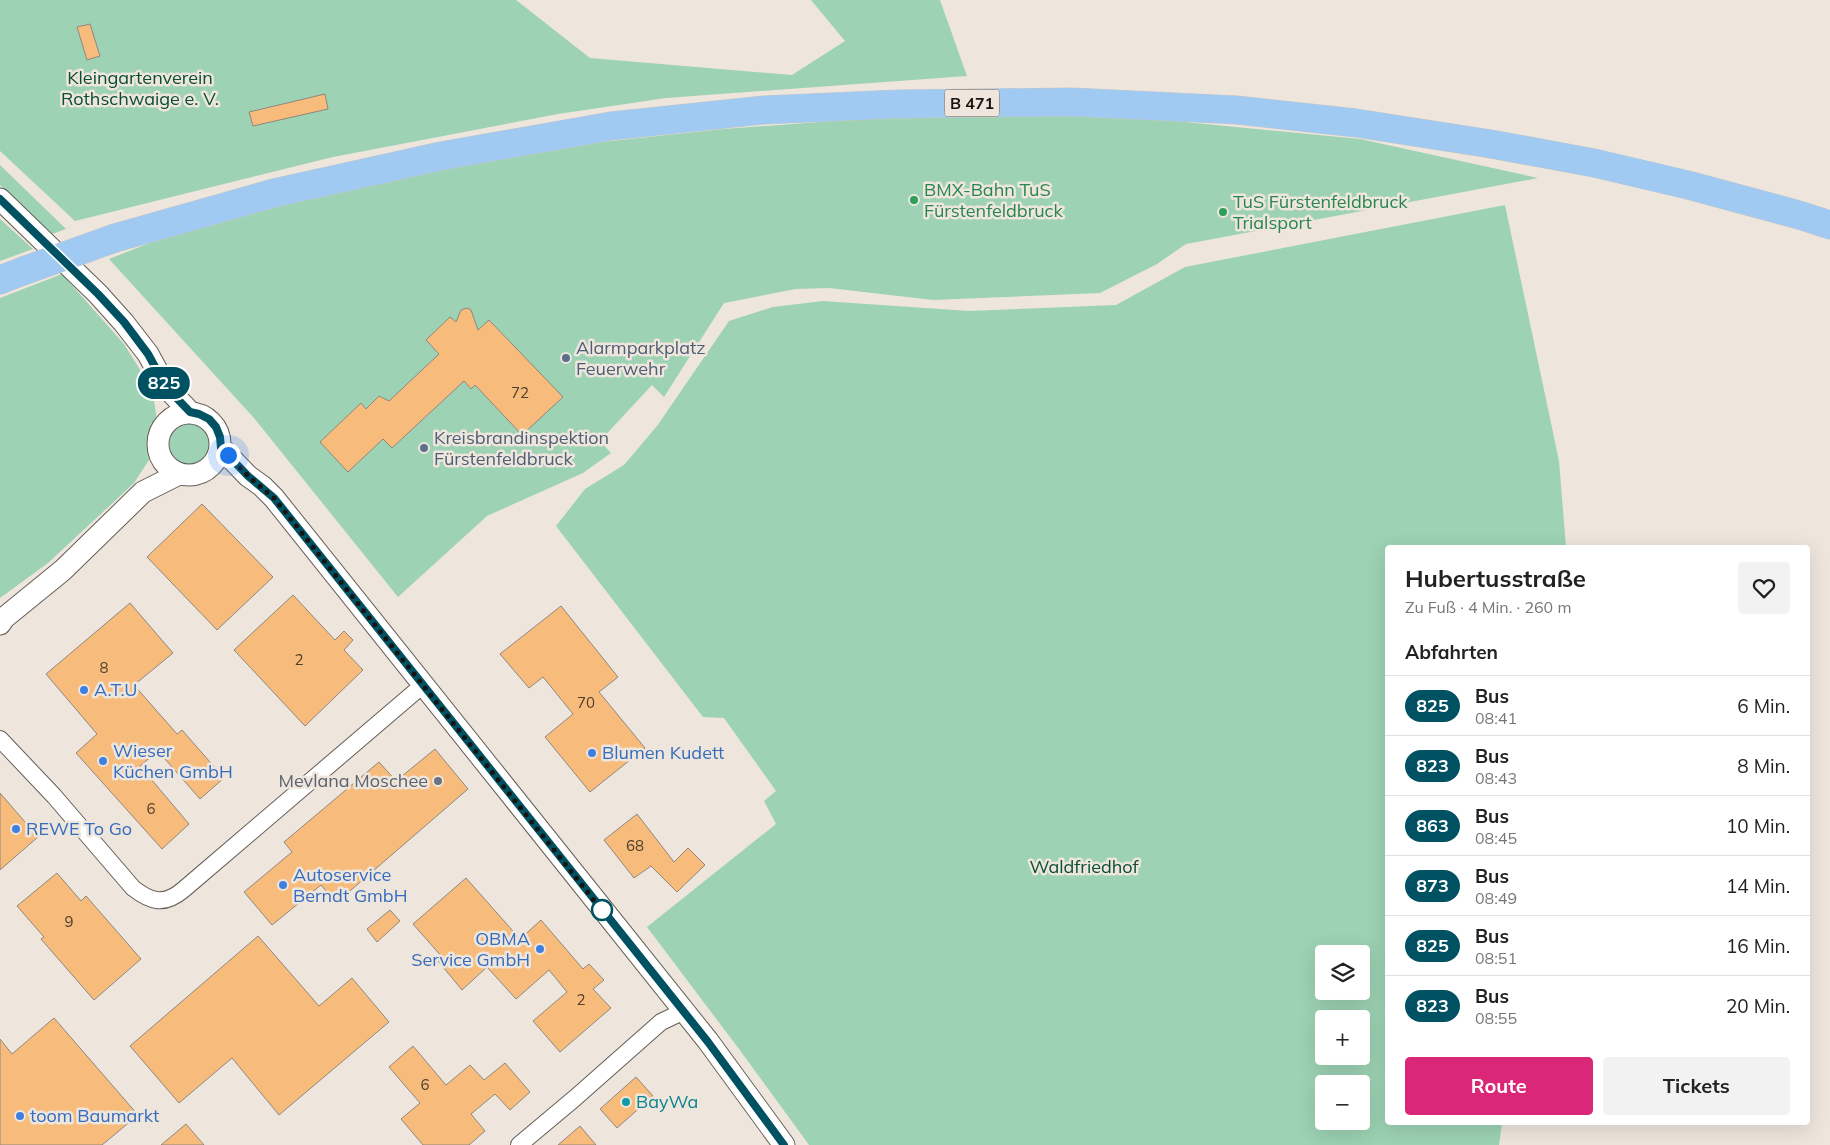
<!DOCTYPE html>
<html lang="de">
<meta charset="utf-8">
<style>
body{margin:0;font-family:Mulish,sans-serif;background:#f2f2f2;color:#222;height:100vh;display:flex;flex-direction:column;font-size:19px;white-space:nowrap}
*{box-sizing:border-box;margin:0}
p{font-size:16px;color:#767676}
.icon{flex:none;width:28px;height:28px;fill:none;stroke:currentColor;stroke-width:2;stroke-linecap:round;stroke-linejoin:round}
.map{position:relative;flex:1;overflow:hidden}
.details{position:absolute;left:1385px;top:545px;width:425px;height:580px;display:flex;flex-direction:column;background:#fff;border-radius:5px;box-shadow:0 5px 20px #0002}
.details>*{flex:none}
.badge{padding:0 10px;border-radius:16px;font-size:18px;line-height:32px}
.buttons{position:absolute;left:1315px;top:945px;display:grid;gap:10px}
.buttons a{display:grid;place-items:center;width:55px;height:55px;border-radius:5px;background:#fff;box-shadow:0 5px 20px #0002;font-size:25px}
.you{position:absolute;width:25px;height:25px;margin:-12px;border:4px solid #fff;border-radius:50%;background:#1a73e8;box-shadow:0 0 0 8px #1a73e833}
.map>.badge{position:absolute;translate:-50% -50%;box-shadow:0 0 0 2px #fff}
h2{padding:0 20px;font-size:19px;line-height:45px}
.round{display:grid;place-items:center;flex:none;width:52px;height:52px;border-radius:5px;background:#f2f2f2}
.head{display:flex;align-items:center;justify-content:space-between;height:85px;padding:0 20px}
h1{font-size:24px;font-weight:700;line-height:38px}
.cta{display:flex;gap:10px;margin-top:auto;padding:10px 20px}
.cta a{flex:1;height:58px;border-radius:5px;background:#db2777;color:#fff;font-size:20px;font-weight:700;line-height:58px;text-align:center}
.cta a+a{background:#f2f2f2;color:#222}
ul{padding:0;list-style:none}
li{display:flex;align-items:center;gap:15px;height:60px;padding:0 20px;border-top:1px solid #e0e0e0}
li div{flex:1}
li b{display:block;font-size:19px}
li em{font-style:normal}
li .badge{min-width:55px;font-weight:700;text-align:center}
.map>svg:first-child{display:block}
.green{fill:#9dd2b4;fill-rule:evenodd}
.building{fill:#f7bc7c;stroke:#8f877f}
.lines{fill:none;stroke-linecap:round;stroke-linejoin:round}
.minor-casing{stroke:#655d56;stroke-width:18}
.tertiary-casing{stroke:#655d56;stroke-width:23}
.trunk-casing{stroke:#c7c7c6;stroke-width:29}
.minor{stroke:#fff;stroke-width:16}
.tertiary{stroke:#fff;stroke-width:21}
.trunk{stroke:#a0caf2;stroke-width:28}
.trunk-bridge-casing{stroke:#c7c7c6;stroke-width:29;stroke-linecap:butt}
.trunk-bridge{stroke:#a0caf2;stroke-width:28}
.line-casing{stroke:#fff;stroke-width:11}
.line{stroke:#005262;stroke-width:8}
.walk{stroke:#171411;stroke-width:5;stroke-dasharray:0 9}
.leisure-dot{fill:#2e9e5b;stroke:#eee6dd;stroke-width:2}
.service-dot{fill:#5c6f8a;stroke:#eee6dd;stroke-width:2}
.shop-dot{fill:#3f7fe0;stroke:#eee6dd;stroke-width:2}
.worship-dot{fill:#6b7280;stroke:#eee6dd;stroke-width:2}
.stop-dot{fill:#fff;stroke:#005262;stroke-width:2.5}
.culture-dot{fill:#0f9aa8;stroke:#eee6dd;stroke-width:2}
.labels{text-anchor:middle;stroke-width:5;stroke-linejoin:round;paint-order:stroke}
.number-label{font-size:15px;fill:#4f3e2c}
.shield{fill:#eee6dd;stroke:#58534e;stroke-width:1}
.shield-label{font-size:16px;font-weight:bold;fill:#171411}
.park-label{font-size:18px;fill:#084e31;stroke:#eee6dd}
.leisure-label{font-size:18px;fill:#27864d;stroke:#eee6dd;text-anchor:start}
.service-label{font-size:18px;fill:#4e5e75;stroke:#eee6dd;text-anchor:start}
.shop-label{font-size:18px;fill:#366cbe;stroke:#eee6dd;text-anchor:start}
.worship-label{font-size:18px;fill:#5b616d;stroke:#eee6dd;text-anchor:end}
.culture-label{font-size:18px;fill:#0d838f;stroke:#eee6dd;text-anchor:start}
</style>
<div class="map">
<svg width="1830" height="1145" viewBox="0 0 1830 1145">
<rect width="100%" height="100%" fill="#eee6dd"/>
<!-- green -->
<g class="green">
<polygon points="0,0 516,0 590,58 792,75 845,41 811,0 940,0 967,76 666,98 558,114 333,157 75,221 0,151"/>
<polygon points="1103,114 1360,139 1538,178 1186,244 1157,264 1100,293 933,300 829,288 796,289 724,303 664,397 652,385 600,441 611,453 583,473 487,516 398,597 254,418 109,259 203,222 527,150 723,129 914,115"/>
<polygon points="0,165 66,229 52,234 0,185"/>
<path d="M1505 205 1559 461 1566 547 1388 548V1122L1502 1123 1499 1145H809L739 1049 647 927 776 824 764 801 776 791 724 718 703 717 556 526 585 489 624 465 657 426 729 321 773 307 823 301 969 311 1116 305 1185 267ZM1324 954H1361V991H1324ZM1324 1019H1361V1056H1324ZM1324 1084H1361V1121H1324Z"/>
<polygon points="0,219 33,249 0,261"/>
<polygon points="62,274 124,344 152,389 157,419 148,439 149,460 134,483 48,563 0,598 0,298"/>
<circle cx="190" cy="444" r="21"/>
</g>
<!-- building -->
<g class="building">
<polygon points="90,24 100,56 87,60 77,27"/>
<polygon points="325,94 328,109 253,126 249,112"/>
<polygon points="467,308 471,310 478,330 489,320 563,397 522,435 475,385 471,389 464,381 392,448 383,439 348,472 320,442 361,403 366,409 379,396 389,401 439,354 426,340 450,317 456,322 461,310"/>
<polygon points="202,504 273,577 217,630 147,557"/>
<polygon points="293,595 335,640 344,631 353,640 344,650 363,670 305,726 234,650"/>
<polygon points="130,603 173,653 134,685 177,734 182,730 224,778 200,799 158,751 140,766 189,824 162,849 76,753 97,734 46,674"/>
<polygon points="561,606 618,677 599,692 645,748 590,792 545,737 573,714 543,677 529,688 500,654"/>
<polygon points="435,749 468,789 336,903 321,885 272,925 244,892 292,852 284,842 379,762 396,781"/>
<polygon points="0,793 38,837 0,870"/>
<polygon points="637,814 674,862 688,848 705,865 677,892 651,866 634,878 604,840"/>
<polygon points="57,873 81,901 86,896 141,959 94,1000 41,939 44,937 17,906"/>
<polygon points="466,878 520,939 541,920 583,969 589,964 604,980 593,989 611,1008 560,1052 533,1021 567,992 549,970 516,999 487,967 462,990 438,961 442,957 413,924"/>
<polygon points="390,910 400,921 377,942 367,929"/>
<polygon points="258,936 319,1006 352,978 389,1022 279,1115 232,1058 179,1103 130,1046"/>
<polygon points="54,1018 138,1115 102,1145 0,1145 0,1039 12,1054"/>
<polygon points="413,1046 446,1085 470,1065 484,1080 505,1063 530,1092 510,1110 495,1094 471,1114 485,1131 469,1145 423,1145 401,1119 420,1103 389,1067"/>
<polygon points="636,1077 653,1096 617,1128 600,1109"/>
<polygon points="186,1124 204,1145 161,1145"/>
<polygon points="580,1126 596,1145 558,1145"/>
</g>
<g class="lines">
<!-- minor casing -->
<g class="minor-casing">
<g id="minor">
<path d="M0 739 54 796 133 888C151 902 164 906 183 890L423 685"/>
<polyline points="519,1145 575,1098 661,1022 682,1012"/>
</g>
</g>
<!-- tertiary casing -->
<g class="tertiary-casing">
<g id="tertiary">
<polyline points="0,199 98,294 124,323 148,354 166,387 190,412"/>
<circle cx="189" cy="444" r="31"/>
<polyline points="221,448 248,476 262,486 274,498 708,1041 784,1145"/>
<polyline points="0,624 4,618 63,570 143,492 179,474"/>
</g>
</g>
<!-- trunk casing -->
<g class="trunk-casing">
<g id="trunk">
<polyline points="115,238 274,193 441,156 611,126 764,110 898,104 1072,102 1237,110 1356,123 1491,144 1594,163 1688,185 1799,215 1830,225"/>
<polyline points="0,280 23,271"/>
</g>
</g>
<!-- minor -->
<use href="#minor" class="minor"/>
<!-- tertiary -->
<use href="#tertiary" class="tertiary"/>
<!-- trunk -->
<use href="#trunk" class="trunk"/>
<!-- trunk-bridge casing -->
<g class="trunk-bridge-casing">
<polyline id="trunk-bridge" points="23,271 115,238"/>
</g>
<!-- trunk-bridge -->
<use href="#trunk-bridge" class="trunk-bridge"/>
</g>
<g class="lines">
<!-- line casing -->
<g class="line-casing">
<polyline id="line" points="0,199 98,294 124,322 148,354 166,387 190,412 199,414 209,419 216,427 220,437 221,448 248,476 274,498 708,1042 784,1145"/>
</g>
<!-- line -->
<use href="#line" class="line"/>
<!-- walk -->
<polyline class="walk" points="228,455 248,476 274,498 605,914 602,910"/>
</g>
<!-- markers -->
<g class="leisure-dot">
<circle cx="914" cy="200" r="5"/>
<circle cx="1223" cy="212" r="5"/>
</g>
<g class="service-dot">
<circle cx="566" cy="358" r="5"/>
<circle cx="424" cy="448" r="5"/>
</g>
<g class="shop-dot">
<circle cx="84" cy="690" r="5"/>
<circle cx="592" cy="753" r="5"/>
<circle cx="103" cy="761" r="5"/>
<circle cx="16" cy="829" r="5"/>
<circle cx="283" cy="885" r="5"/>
<circle cx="540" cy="949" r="5"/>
<circle cx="20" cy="1116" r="5"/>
</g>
<circle class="worship-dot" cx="438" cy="781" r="5"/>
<circle class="stop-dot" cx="602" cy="910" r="10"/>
<circle class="culture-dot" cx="626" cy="1102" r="5"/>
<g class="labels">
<!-- number labels -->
<g class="number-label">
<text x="520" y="398">72</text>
<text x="299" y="665">2</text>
<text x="104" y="673">8</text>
<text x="586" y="708">70</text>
<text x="151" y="814">6</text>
<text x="635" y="851">68</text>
<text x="69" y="927">9</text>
<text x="581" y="1005">2</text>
<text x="425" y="1090">6</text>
</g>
<!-- shield labels -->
<rect class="shield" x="944.5" y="89.5" width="55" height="27" rx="4"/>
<g class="shield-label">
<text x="972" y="109">B 471</text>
</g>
<!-- park labels -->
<g class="park-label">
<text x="140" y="84">Kleingartenverein<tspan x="140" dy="21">Rothschwaige e. V.</tspan></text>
<text x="1084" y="873">Waldfriedhof</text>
</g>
<!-- leisure labels -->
<g class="leisure-label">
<text x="924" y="196">BMX-Bahn TuS<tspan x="924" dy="21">Fürstenfeldbruck</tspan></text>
<text x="1233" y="208">TuS Fürstenfeldbruck<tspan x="1233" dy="21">Trialsport</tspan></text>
</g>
<!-- service labels -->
<g class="service-label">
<text x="576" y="354">Alarmparkplatz<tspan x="576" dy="21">Feuerwehr</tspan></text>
<text x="434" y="444">Kreisbrandinspektion<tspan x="434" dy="21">Fürstenfeldbruck</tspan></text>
</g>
<!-- shop labels -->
<g class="shop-label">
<text x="94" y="696">A.T.U</text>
<text x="113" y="757">Wieser<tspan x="113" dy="21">Küchen GmbH</tspan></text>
<text x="602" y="759">Blumen Kudett</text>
<text x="26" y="835">REWE To Go</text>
<text x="293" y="881">Autoservice<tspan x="293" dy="21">Berndt GmbH</tspan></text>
<text x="530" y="945" text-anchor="end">OBMA<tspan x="530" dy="21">Service GmbH</tspan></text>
<text x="30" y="1122">toom Baumarkt</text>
</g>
<!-- worship labels -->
<g class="worship-label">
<text x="428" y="787">Mevlana Moschee</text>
</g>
<!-- culture labels -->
<g class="culture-label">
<text x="636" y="1108">BayWa</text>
</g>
</g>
</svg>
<div class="buttons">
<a><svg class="icon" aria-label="layers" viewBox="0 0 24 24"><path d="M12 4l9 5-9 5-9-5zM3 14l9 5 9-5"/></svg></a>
<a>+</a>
<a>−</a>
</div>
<div class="you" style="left:228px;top:455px"></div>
<b class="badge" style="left:164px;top:383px;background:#005262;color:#fff">825</b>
<section class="details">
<div class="head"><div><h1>Hubertusstraße</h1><p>Zu Fuß · 4 Min. · 260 m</p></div><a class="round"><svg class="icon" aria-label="heart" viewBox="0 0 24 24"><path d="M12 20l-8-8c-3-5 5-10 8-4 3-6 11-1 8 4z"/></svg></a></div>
<h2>Abfahrten</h2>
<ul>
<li><span class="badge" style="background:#005262;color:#fff">825</span><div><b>Bus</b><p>08:41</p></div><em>6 Min.</em></li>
<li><span class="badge" style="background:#005262;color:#fff">823</span><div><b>Bus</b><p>08:43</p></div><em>8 Min.</em></li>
<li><span class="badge" style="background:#005262;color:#fff">863</span><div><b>Bus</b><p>08:45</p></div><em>10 Min.</em></li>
<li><span class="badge" style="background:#005262;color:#fff">873</span><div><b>Bus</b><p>08:49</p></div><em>14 Min.</em></li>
<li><span class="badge" style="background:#005262;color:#fff">825</span><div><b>Bus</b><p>08:51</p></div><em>16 Min.</em></li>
<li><span class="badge" style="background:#005262;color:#fff">823</span><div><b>Bus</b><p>08:55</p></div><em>20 Min.</em></li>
</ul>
<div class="cta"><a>Route</a><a>Tickets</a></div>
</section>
</div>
